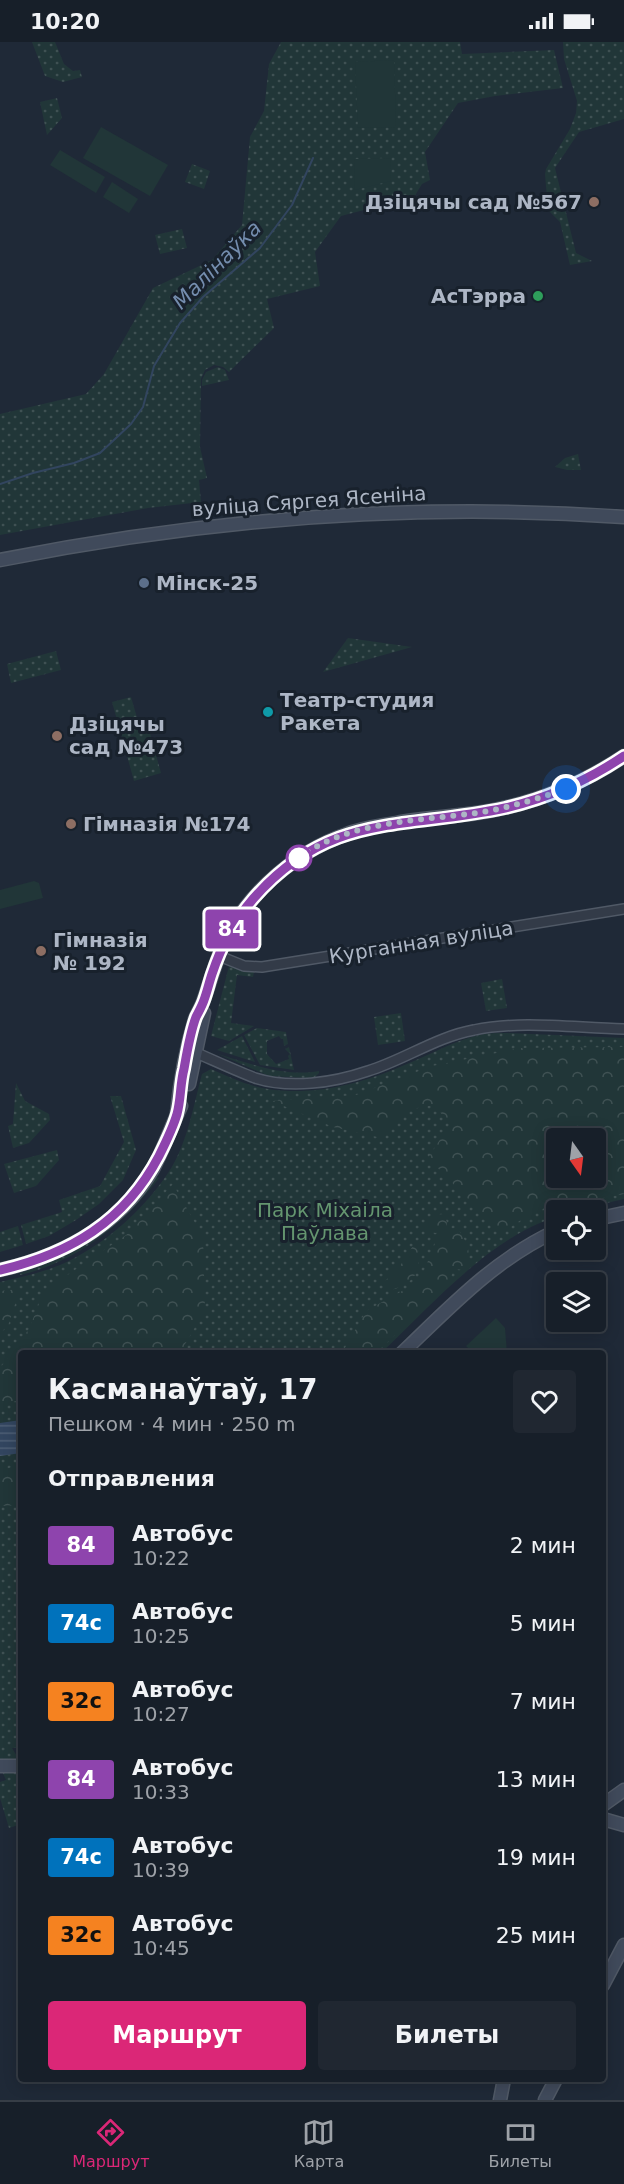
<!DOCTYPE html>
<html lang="ru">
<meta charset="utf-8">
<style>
body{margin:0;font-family:"DejaVu Sans",sans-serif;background:#202731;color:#f1f3f6;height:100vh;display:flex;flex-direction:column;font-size:22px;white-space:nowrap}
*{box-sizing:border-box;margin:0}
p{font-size:20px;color:#9ea2a8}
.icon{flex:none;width:33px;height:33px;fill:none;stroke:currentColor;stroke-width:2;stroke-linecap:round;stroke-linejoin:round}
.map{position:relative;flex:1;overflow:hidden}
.sheet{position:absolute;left:18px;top:1308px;width:588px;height:732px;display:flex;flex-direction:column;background:#171f29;border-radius:6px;box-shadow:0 3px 15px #0003,0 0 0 2px #363d46}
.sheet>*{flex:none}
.badge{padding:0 12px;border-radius:4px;font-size:21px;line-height:39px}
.needle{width:39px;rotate:166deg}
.fabs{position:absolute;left:546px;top:1086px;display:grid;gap:12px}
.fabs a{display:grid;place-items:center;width:60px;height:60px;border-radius:6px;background:#171f29;box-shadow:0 3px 15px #0003,0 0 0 2px #363d46;font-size:30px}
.you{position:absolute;width:30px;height:30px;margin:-15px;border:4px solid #fff;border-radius:50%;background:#1a73e8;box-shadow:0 0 0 9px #1a73e833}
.map>.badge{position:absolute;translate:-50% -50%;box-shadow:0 0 0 3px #fff}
h2{padding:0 30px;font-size:22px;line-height:54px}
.round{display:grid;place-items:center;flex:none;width:63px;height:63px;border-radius:6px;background:#202731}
.summary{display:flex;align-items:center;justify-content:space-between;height:102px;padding:0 30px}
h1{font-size:28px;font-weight:600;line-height:45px}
.cta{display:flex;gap:12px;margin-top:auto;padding:12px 30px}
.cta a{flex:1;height:69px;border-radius:6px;background:#db2777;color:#fff;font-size:24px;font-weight:600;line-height:69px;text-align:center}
.cta a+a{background:#202731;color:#f1f3f6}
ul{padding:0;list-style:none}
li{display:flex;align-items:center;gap:18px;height:78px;padding:0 30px}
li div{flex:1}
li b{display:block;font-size:22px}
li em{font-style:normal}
li .badge{min-width:66px;font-weight:700;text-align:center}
.status{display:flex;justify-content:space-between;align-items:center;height:42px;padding:0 30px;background:#171f29;direction:ltr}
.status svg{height:16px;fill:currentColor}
.tab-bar{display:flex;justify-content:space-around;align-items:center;height:84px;border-top:2px solid #363d46;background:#171f29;font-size:16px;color:#9ea2a8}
.tab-bar a{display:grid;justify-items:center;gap:3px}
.tab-bar .on{color:#db2777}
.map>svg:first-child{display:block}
.grass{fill:url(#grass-dots);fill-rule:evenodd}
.forest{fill:url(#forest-crowns);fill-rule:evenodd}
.pitch{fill:#213638}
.water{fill:url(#water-rules)}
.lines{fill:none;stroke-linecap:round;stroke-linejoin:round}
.stream{stroke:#32455f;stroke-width:2}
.street-casing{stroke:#505966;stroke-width:12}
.secondary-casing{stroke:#505966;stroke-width:15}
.street{stroke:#333b48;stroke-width:9}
.secondary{stroke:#404a5b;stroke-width:12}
.line-casing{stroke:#fff;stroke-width:14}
.line{stroke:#8e44ad;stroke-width:9}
.walk{stroke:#adb6c5;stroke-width:6;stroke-dasharray:0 10.8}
.education-dot{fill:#8d6e63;stroke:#18212c;stroke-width:2}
.leisure-dot{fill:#2e9e5b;stroke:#18212c;stroke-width:2}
.service-dot{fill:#5c6f8a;stroke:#18212c;stroke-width:2}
.culture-dot{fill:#0f9aa8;stroke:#18212c;stroke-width:2}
.stop-dot{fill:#fff;stroke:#8e44ad;stroke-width:3}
.labels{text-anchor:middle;stroke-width:6;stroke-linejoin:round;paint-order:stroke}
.poi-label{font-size:20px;font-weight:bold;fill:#adb6c5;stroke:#18212c;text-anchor:start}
.street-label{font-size:20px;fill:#adb6c5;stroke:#18212c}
.park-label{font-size:20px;fill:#64956f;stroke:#18212c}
.water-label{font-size:21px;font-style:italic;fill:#748dae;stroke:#18212c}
</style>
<div class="status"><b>10:20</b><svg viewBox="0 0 49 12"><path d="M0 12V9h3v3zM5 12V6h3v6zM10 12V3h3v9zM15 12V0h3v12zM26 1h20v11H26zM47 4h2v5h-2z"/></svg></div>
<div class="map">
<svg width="624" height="2058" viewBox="0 0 624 2058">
<defs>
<pattern id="grass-dots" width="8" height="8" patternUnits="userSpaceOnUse" patternTransform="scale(1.5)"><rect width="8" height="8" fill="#213638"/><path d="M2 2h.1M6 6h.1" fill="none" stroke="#3f5153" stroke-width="1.8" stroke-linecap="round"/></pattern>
<pattern id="forest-crowns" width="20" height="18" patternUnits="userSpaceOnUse" patternTransform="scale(1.5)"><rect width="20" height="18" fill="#213638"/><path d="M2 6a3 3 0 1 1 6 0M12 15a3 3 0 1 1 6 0" fill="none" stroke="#3f5153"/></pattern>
<pattern id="water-rules" width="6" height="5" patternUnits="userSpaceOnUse" patternTransform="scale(1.5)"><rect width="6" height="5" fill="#32455f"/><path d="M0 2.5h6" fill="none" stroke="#4d5e74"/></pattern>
</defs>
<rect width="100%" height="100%" fill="#1f2937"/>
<!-- grass -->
<g class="grass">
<polygon points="32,0 55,0 64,22 73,29 80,28 82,35 63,40 45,34"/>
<polygon points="281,0 460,0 462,12 554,8 563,46 495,54 458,61 425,110 430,138 422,142 414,155 341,174 315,210 320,244 267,257 274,286 229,330 223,325 214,323 205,328 201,337 200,405 207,436 199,438 201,460 148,466 0,493 0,372 86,352 104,332 153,246 212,218 242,183 250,95 264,69 269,22"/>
<polygon points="563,0 624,0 624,77 579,90 555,126 576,211 592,219 570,223 560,180 548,168 545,132 546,127 570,87 576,71 577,59 564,17"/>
<polygon points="57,56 62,76 47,93 40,60"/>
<polygon points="192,122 210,129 204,147 185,140"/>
<polygon points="182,187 187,206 160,212 155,193"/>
<polygon points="218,325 225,328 229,338 202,344 202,338 206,330"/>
<polygon points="578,412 581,428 567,428 555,425 565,416"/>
<polygon points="348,596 412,605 323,630"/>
<polygon points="56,609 61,628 11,641 7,622"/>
<polygon points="131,655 138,679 146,677 161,731 134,739 112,660"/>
<polygon points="229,924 254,930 253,935 237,933 231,981 254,984 229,999 211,994"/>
<polygon points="502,937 507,966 486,969 481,941"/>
<polygon points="401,971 405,999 378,1003 374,975"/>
<polygon points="257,986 286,990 288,1002 284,1004 283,997 281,997 279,994 267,999 267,1012 276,1022 289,1017 288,1014 290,1012 285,1007 289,1005 294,1028 260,1023 244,993"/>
<path d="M507 991 624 996V1157L576 1168H556V1175C489 1196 432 1263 381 1311H21V1706H12L21 1721V1782L9 1786 0 1756V1740L6 1738 0 1725V1240C27 1234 54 1228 78 1214 113 1195 146 1164 168 1131 187 1103 193 1065 202 1032L211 1027C229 1035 248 1044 268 1047 313 1054 361 1042 402 1024 428 1014 453 999 479 993 488 991 498 991 507 991ZM556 1096H596V1136H556Z"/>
<polygon points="242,994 255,1020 217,1008"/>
<path d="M218 1012C252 1022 283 1035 319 1029V1031L315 1035 307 1036 269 1034Z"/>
<polygon points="16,1041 25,1059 49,1072 50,1078 29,1101 13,1106 8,1084 13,1082"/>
<polygon points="110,1054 121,1054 136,1108 123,1138 99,1162 76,1178 49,1194 26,1202 21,1183 62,1170 59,1158 100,1144 124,1100"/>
<polygon points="57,1108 59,1118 36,1144 14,1151 4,1122"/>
<path d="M157 1135 159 1136C124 1182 77 1220 20 1233V1231C79 1212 119 1185 157 1135Z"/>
<polygon points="18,1184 23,1203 0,1210 0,1190"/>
</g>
<!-- forest -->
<g class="forest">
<path d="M624 1005V1152L535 1169 501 1191 428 1116 450 1082 434 1063 406 1068 382 1096 333 1085 272 1059 356 1053 432 1024 521 1006ZM556 1096H596V1136H556Z"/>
<polygon points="173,1142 203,1195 205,1268 180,1311 21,1311 21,1358 4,1362 0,1359 0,1326 29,1287 44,1249 129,1191"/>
<polygon points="443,1172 447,1180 446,1186 436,1191 428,1190 426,1186 435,1173"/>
<path d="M457 1186C467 1199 474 1214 464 1228L454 1227 451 1234 453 1239 376 1311H342L366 1269 420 1239 436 1199 448 1187Z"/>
<path d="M415 1201 419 1202C418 1221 422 1234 402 1244 396 1247 390 1249 384 1248 380 1238 387 1240 390 1233 391 1231 391 1228 392 1226 410 1220 405 1214 415 1201Z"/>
<polygon points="20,1247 8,1284 0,1291 0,1249"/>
<polygon points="21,1422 21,1463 0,1464 0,1429"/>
</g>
<!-- pitch -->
<g class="pitch">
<polygon points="394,18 396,85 358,86 355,20"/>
<polygon points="101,85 168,123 150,154 83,116"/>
<polygon points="60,108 105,135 96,151 50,123"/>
<polygon points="390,116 391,139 355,148 354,117"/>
<polygon points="112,140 138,157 129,171 103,155"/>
<polygon points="34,839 39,841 43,856 0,867 0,848"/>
<polygon points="496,1276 505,1286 507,1311 473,1311 466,1304"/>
</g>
<!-- water -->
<polygon class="water" points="21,1378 21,1411 0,1414 0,1381"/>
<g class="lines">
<!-- stream -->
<polyline class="stream" points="0,442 33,431 74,421 100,411 131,382 143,365 154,324 180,281 203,255 260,206 292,163 313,116"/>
<!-- street casing -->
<g class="street-casing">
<g id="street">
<polyline points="219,914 244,924 262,925 624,867"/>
<path d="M192 1009C213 1018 234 1028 255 1036 290 1047 333 1041 368 1029 404 1018 436 995 474 988 522 978 575 986 624 987"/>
</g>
</g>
<!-- secondary casing -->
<g class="secondary-casing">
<g id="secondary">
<path d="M0 518C205 477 415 460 624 475"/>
<polyline points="189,1042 204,971"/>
<path d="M177 1071C180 1040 186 1007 195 977 198 970 202 964 204 957 212 935 217 913 228 893 252 847 298 809 347 792 362 786 380 784 396 781 422 776 450 775 477 771 530 763 579 744 624 714"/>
<polyline points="596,1177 624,1171"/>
<path d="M0 1228C62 1214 120 1183 153 1127 164 1106 171 1085 181 1064"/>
<path d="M402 1311C450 1265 495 1217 556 1189"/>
<polyline points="0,1724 21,1724"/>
<polyline points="603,1763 624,1748"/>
<polyline points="603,1777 624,1783"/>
<polyline points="603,1943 624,1903"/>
<polyline points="500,2058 504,2037"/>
<polyline points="545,2058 556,2037"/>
</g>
</g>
<!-- street -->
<use href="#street" class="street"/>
<!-- secondary -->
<use href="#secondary" class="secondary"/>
</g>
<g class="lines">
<!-- line casing -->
<g class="line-casing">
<path id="line" d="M0 1228C70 1212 125 1179 159 1114 166 1100 173 1086 177 1072 181 1058 180 1042 184 1027 187 1010 190 991 196 975 199 969 202 964 204 958 207 950 209 941 212 932 221 905 234 879 253 857 330 769 403 788 505 766 548 756 587 739 624 714"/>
</g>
<!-- line -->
<use href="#line" class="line"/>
<!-- walk -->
<path class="walk" d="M299 816C347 779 418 779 477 771 508 766 537 757 566 747"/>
</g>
<!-- markers -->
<g class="education-dot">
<circle cx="594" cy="160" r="6"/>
<circle cx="57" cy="694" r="6"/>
<circle cx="71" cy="782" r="6"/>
<circle cx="41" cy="909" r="6"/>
</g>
<circle class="leisure-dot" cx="538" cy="254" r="6"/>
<circle class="service-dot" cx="144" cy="541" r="6"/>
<circle class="culture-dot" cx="268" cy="670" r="6"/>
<circle class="stop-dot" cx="299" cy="816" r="12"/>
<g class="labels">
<!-- poi labels -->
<g class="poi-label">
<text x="582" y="167" text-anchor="end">Дзіцячы сад №567</text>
<text x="526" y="261" text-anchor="end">АсТэрра</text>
<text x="156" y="548">Мінск-25</text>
<text x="280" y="665">Театр-студия<tspan x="280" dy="23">Ракета</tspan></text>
<text x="69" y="689">Дзіцячы<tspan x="69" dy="23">сад №473</tspan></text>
<text x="83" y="789">Гімназія №174</text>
<text x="53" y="905">Гімназія<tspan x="53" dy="23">№ 192</tspan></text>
</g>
<!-- street labels -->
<g class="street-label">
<text transform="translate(309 459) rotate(-4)" y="7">вуліца Сяргея Ясеніна</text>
<text transform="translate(421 900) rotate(-9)" y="7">Курганная вуліца</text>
</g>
<!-- park labels -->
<g class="park-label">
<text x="325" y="1175">Парк Міхаіла<tspan x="325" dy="23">Паўлава</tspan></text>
</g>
<!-- water labels -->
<g class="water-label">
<text transform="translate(217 223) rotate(-45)" y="7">Малінаўка</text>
</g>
</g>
</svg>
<div class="fabs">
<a><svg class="needle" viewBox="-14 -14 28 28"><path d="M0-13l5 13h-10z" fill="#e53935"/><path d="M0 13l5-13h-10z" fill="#9ea2a8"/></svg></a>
<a><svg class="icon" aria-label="locate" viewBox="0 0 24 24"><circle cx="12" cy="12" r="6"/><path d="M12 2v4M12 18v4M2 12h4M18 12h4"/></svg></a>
<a><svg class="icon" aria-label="layers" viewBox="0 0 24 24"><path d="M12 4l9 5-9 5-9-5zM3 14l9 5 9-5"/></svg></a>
</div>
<div class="you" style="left:566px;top:747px"></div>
<b class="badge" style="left:232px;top:887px;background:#8e44ad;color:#fff">84</b>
<section class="sheet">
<div class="summary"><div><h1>Касманаўтаў, 17</h1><p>Пешком · 4 мин · 250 m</p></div><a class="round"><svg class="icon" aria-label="heart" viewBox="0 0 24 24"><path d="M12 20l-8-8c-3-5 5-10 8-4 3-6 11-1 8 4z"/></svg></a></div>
<h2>Отправления</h2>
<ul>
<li><span class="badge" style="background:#8e44ad;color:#fff">84</span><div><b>Автобус</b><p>10:22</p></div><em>2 мин</em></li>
<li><span class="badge" style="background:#0072bc;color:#fff">74с</span><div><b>Автобус</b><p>10:25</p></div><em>5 мин</em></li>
<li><span class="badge" style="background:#f58220;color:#111">32с</span><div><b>Автобус</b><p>10:27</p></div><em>7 мин</em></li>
<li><span class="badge" style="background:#8e44ad;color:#fff">84</span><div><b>Автобус</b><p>10:33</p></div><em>13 мин</em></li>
<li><span class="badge" style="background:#0072bc;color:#fff">74с</span><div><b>Автобус</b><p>10:39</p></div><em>19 мин</em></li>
<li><span class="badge" style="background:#f58220;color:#111">32с</span><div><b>Автобус</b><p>10:45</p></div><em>25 мин</em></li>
</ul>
<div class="cta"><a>Маршрут</a><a>Билеты</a></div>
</section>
</div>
<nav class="tab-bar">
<a class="on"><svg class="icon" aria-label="directions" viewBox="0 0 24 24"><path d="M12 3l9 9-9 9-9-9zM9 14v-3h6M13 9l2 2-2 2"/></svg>Маршрут</a>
<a><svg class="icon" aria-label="map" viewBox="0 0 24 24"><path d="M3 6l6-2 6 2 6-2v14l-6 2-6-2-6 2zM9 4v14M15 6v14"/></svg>Карта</a>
<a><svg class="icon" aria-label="tickets" viewBox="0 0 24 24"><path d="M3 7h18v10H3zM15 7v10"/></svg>Билеты</a>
</nav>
